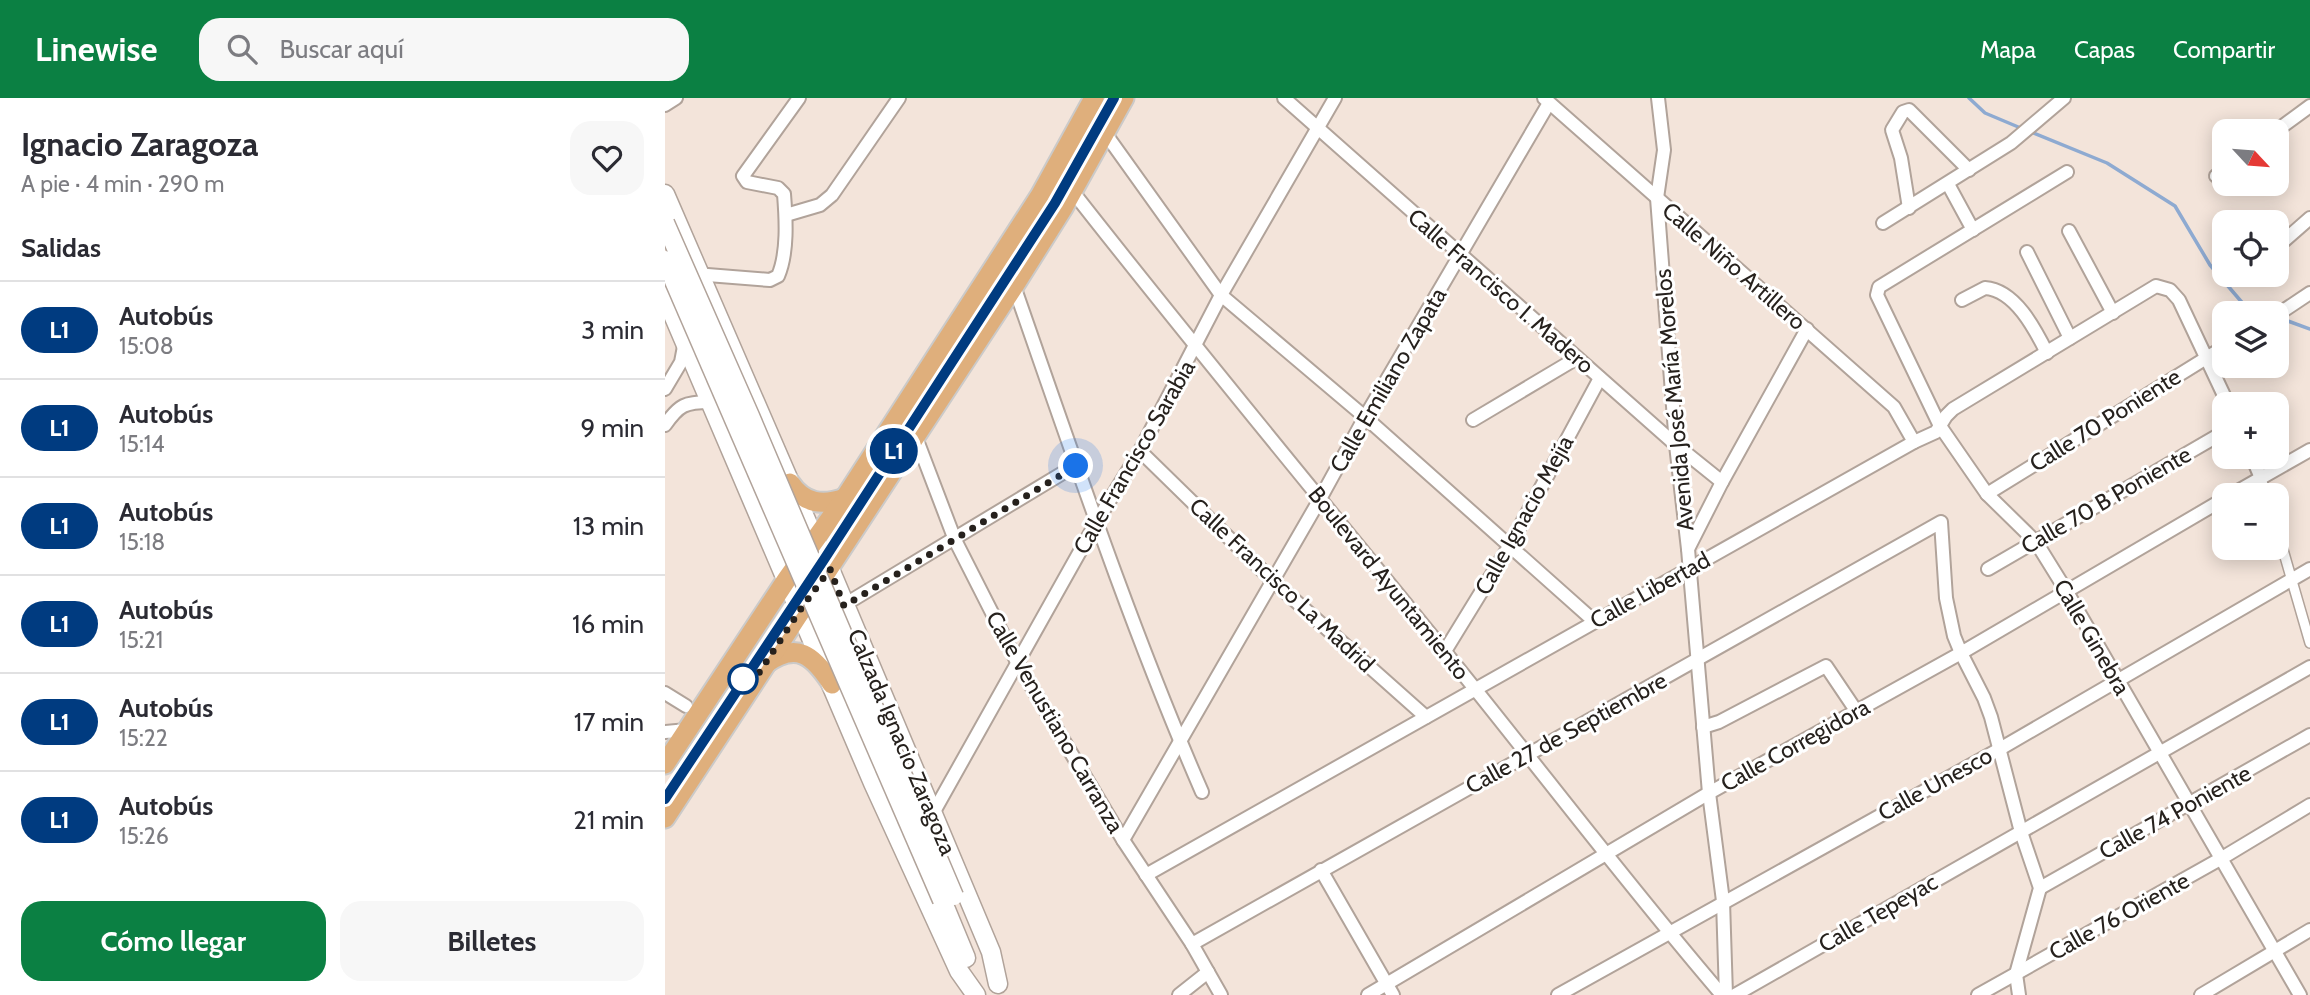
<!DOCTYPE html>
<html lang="es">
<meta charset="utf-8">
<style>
body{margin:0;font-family:Cabin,sans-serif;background:#f7f7f7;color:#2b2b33;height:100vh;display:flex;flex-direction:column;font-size:26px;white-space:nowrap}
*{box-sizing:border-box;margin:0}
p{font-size:23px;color:#7c7c81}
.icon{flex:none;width:38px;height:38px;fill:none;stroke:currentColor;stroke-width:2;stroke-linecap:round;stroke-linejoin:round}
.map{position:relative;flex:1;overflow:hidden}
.sheet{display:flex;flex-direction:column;background:#fff;width:665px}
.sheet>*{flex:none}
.badge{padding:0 14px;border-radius:23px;font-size:24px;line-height:46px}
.needle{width:46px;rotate:116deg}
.buttons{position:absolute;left:1547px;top:21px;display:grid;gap:14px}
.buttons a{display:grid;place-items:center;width:77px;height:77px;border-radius:14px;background:#fff;box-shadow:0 4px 18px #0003;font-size:35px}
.you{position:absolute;width:35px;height:35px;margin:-18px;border:5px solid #fff;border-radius:50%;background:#1a73e8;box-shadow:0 0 0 10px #1a73e833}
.map>.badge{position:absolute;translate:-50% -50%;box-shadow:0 0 0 4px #fff}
h2{padding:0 21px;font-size:26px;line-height:63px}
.round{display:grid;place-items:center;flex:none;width:74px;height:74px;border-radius:21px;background:#f7f7f7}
.headline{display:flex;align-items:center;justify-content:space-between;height:119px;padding:0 21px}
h1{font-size:33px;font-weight:700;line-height:52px}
.action{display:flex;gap:14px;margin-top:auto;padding:14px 21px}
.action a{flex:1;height:80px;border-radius:21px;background:#0b8043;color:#fff;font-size:28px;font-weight:700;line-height:80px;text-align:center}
.action a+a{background:#f7f7f7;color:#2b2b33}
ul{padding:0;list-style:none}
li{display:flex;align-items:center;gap:21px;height:98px;padding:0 21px;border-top:2px solid #e1e1e2}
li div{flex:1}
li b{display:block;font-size:26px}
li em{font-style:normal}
li .badge{min-width:77px;font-weight:700;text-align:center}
header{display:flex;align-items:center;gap:42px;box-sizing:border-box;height:98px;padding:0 35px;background:#0b8043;color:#fff}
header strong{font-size:33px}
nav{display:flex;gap:38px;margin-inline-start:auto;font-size:24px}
.search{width:490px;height:63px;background:#f7f7f7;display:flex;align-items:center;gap:18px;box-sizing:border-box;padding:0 24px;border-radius:21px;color:#7c7c81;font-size:26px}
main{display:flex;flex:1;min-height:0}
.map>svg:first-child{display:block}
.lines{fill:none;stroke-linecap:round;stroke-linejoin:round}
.stream{stroke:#8eaad1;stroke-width:3.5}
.pedestrian-casing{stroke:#b1a39a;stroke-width:12}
.minor-casing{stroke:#b1a39a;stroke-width:16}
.secondary-casing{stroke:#b1a39a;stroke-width:21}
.primary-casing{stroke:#cbcac9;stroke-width:23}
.pedestrian{stroke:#fff;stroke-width:9}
.minor{stroke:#fff;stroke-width:12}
.secondary{stroke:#fff;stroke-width:18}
.primary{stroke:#dfaf7c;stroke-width:19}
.secondary-bridge-casing{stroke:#b1a39a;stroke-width:21;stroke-linecap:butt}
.secondary-bridge{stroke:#fff;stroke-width:18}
.line-casing{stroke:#fff;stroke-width:16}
.line{stroke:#003b80;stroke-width:10}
.walk{stroke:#26211d;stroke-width:7;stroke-dasharray:0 12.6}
.stop-dot{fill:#fff;stroke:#003b80;stroke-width:3.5}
.labels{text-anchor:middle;stroke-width:6;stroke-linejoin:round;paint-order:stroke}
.street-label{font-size:23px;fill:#26211d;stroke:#fff}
</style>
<header>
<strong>Linewise</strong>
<div class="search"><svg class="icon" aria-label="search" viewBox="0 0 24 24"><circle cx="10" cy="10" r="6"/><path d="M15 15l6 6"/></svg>Buscar aquí</div>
<nav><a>Mapa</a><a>Capas</a><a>Compartir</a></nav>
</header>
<main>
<section class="sheet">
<div class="headline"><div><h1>Ignacio Zaragoza</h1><p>A pie · 4 min · 290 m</p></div><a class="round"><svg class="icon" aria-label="heart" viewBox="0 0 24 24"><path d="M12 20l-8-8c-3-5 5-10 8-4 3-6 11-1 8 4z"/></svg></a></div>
<h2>Salidas</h2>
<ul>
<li><span class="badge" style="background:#003b80;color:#fff">L1</span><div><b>Autobús</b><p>15:08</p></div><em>3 min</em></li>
<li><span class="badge" style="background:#003b80;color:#fff">L1</span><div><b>Autobús</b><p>15:14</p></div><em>9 min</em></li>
<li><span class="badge" style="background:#003b80;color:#fff">L1</span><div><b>Autobús</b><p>15:18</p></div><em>13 min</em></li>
<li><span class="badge" style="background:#003b80;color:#fff">L1</span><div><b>Autobús</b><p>15:21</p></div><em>16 min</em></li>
<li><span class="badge" style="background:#003b80;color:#fff">L1</span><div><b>Autobús</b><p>15:22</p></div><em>17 min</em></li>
<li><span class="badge" style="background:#003b80;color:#fff">L1</span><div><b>Autobús</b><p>15:26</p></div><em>21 min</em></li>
</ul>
<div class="action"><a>Cómo llegar</a><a>Billetes</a></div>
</section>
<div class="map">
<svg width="1645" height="897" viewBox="0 0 1645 897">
<rect width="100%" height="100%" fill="#f3e4da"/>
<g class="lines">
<!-- stream -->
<g class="stream">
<polyline points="1304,0 1320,15 1358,31"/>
<polyline points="1366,34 1442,65 1510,108 1545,167 1586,215"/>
<polyline points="1612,227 1623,223 1645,231"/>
</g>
<!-- pedestrian casing -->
<g class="pedestrian-casing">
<g id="pedestrian">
<polyline points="1596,380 1601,397"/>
<polyline points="1612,431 1645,545"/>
</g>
</g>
<!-- minor casing -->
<g class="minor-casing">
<g id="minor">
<polyline points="619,0 1011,347 1057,384"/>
<polyline points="879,0 1229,309 1249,344"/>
<polyline points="993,0 999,52 992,100 1011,347 1023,451 1044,695 1058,803 1061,897"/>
<polyline points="0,7 11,0"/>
<polyline points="1611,33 1645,8"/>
<polyline points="440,35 556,197 700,319 929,523"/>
<polyline points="1402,74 1214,189 1212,197 1275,328 1322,396 1371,444 1402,494 1635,897"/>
<polyline points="1551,78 1559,72"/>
<path d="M384 80 408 94C534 255 665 412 794 571 882 680 966 791 1057 897"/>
<polyline points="1283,86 1308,132"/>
<polyline points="1244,110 1236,60 1227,32 1238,14 1244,12 1304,72"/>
<polyline points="121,117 155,107 167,97 234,0"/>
<polyline points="1218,125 1346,45 1399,0"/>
<polyline points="1404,133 1448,215"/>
<polyline points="1612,149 1645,120"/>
<polyline points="1362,154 1405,240"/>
<path d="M30 176 105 182 113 178C123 155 121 121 119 96L113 90 82 84 78 78 134 0"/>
<path d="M349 188C408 357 466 531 537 694"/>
<path d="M1297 202 1320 190C1350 192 1370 231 1382 255"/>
<polyline points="1612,217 1645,195"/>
<polyline points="0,291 16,264 20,243"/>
<polyline points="808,322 912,260"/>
<path d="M0 327C14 307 20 304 45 304"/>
<polyline points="250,337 290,442 353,566 458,742 527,846 556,897"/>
<polyline points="475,353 608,483 761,619"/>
<polyline points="1587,359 1596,380"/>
<polyline points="1322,396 1559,249"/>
<polyline points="1566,397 1645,352"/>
<polyline points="1023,451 1057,384 1142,231"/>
<polyline points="1323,471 1559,334"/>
<polyline points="179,507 411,367"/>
<polyline points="780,553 845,447 935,280"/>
<polyline points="0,595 21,608"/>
<polyline points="1038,629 1054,624 1161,568 1192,614"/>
<polyline points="0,634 22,632"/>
<polyline points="267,717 432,423 475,353 556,197 670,0"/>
<polyline points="458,742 655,401 700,319 884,5"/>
<polyline points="656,772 728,897"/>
<polyline points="481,777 1249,344 1271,334 1281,318 1288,311 1491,188 1505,192 1514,202 1563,306"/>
<polyline points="1375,790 1645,637"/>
<polyline points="527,846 1276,424 1281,500 1289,538 1296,555 1319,600 1326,619 1356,734 1375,790 1351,876 1354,897"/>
<polyline points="514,897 543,874"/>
<polyline points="703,897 1044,695 1296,555 1559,401"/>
<polyline points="893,897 1333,652 1645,471"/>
<polyline points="1070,897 1645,569"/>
<polyline points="1313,897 1557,760 1645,707"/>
<polyline points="1536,897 1645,832"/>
</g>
</g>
<!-- secondary casing -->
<g class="secondary-casing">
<g id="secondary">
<polyline points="0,96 149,440 165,471 326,854 333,886"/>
<polyline points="0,198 208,685 294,873 311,897"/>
<polyline points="277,802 301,860"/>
</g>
</g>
<!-- primary casing -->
<g class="primary-casing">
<g id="primary">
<path d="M125 385C139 406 158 408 180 400"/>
<path d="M100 566C132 543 148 557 167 586"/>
<polyline points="0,666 122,481 180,400 375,98 429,0"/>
<polyline points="0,720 349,188 398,110 459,0"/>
</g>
</g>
<!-- pedestrian -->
<use href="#pedestrian" class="pedestrian"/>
<!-- minor -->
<use href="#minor" class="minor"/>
<!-- secondary -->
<use href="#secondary" class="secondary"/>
<!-- primary -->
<use href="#primary" class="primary"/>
<!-- secondary-bridge casing -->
<g class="secondary-bridge-casing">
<g id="secondary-bridge">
<polyline points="0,125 85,318 289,798"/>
<polyline points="0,162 277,802"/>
</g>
</g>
<!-- secondary-bridge -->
<use href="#secondary-bridge" class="secondary-bridge"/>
</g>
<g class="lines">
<!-- line casing -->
<g class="line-casing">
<polyline id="line" points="0,701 160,460 390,105 449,0"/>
</g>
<!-- line -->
<use href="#line" class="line"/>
<!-- walk -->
<polyline class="walk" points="78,581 86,587 135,512 165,471 179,508 411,368"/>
</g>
<!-- markers -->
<circle class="stop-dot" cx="78" cy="581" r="14"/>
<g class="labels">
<!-- street labels -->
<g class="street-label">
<text transform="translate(1069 168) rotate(41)" y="8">Calle Niño Artillero</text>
<text transform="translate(836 193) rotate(41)" y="8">Calle Francisco I. Madero</text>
<text transform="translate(723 282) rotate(-60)" y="8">Calle Emiliano Zapata</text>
<text transform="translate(1009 302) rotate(-95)" y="8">Avenida José María Morelos</text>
<text transform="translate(1440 322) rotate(-32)" y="8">Calle 70 Poniente</text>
<text transform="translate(469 359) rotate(-60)" y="8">Calle Francisco Sarabia</text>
<text transform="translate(1441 402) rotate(-30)" y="8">Calle 70 B Poniente</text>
<text transform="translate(859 417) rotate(-61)" y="8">Calle Ignacio Mejía</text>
<text transform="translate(724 485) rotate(51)" y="8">Boulevard Ayuntamiento</text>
<text transform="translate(617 487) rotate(43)" y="8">Calle Francisco La Madrid</text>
<text transform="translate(985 492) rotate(-29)" y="8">Calle Libertad</text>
<text transform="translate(1427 539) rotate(60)" y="8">Calle Ginebra</text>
<text transform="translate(390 624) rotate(60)" y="8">Calle Venustiano Carranza</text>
<text transform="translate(901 635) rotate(-29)" y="8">Calle 27 de Septiembre</text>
<text transform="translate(237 644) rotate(67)" y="8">Calzada Ignacio Zaragoza</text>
<text transform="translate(1130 647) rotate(-29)" y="8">Calle Corregidora</text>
<text transform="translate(1270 686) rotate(-29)" y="8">Calle Unesco</text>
<text transform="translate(1510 714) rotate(-29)" y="8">Calle 74 Poniente</text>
<text transform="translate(1213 815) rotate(-30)" y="8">Calle Tepeyac</text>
<text transform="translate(1454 818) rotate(-29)" y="8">Calle 76 Oriente</text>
</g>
</g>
</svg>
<div class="buttons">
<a><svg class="needle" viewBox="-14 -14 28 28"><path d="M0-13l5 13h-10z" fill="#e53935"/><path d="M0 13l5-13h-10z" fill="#7c7c81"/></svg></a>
<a><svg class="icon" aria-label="locate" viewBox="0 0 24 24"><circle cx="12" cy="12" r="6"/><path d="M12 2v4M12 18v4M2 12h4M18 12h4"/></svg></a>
<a><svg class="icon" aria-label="layers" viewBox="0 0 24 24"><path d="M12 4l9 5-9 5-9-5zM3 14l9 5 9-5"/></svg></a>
<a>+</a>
<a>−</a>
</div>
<div class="you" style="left:411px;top:368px"></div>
<b class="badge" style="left:229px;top:353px;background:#003b80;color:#fff">L1</b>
</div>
</main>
